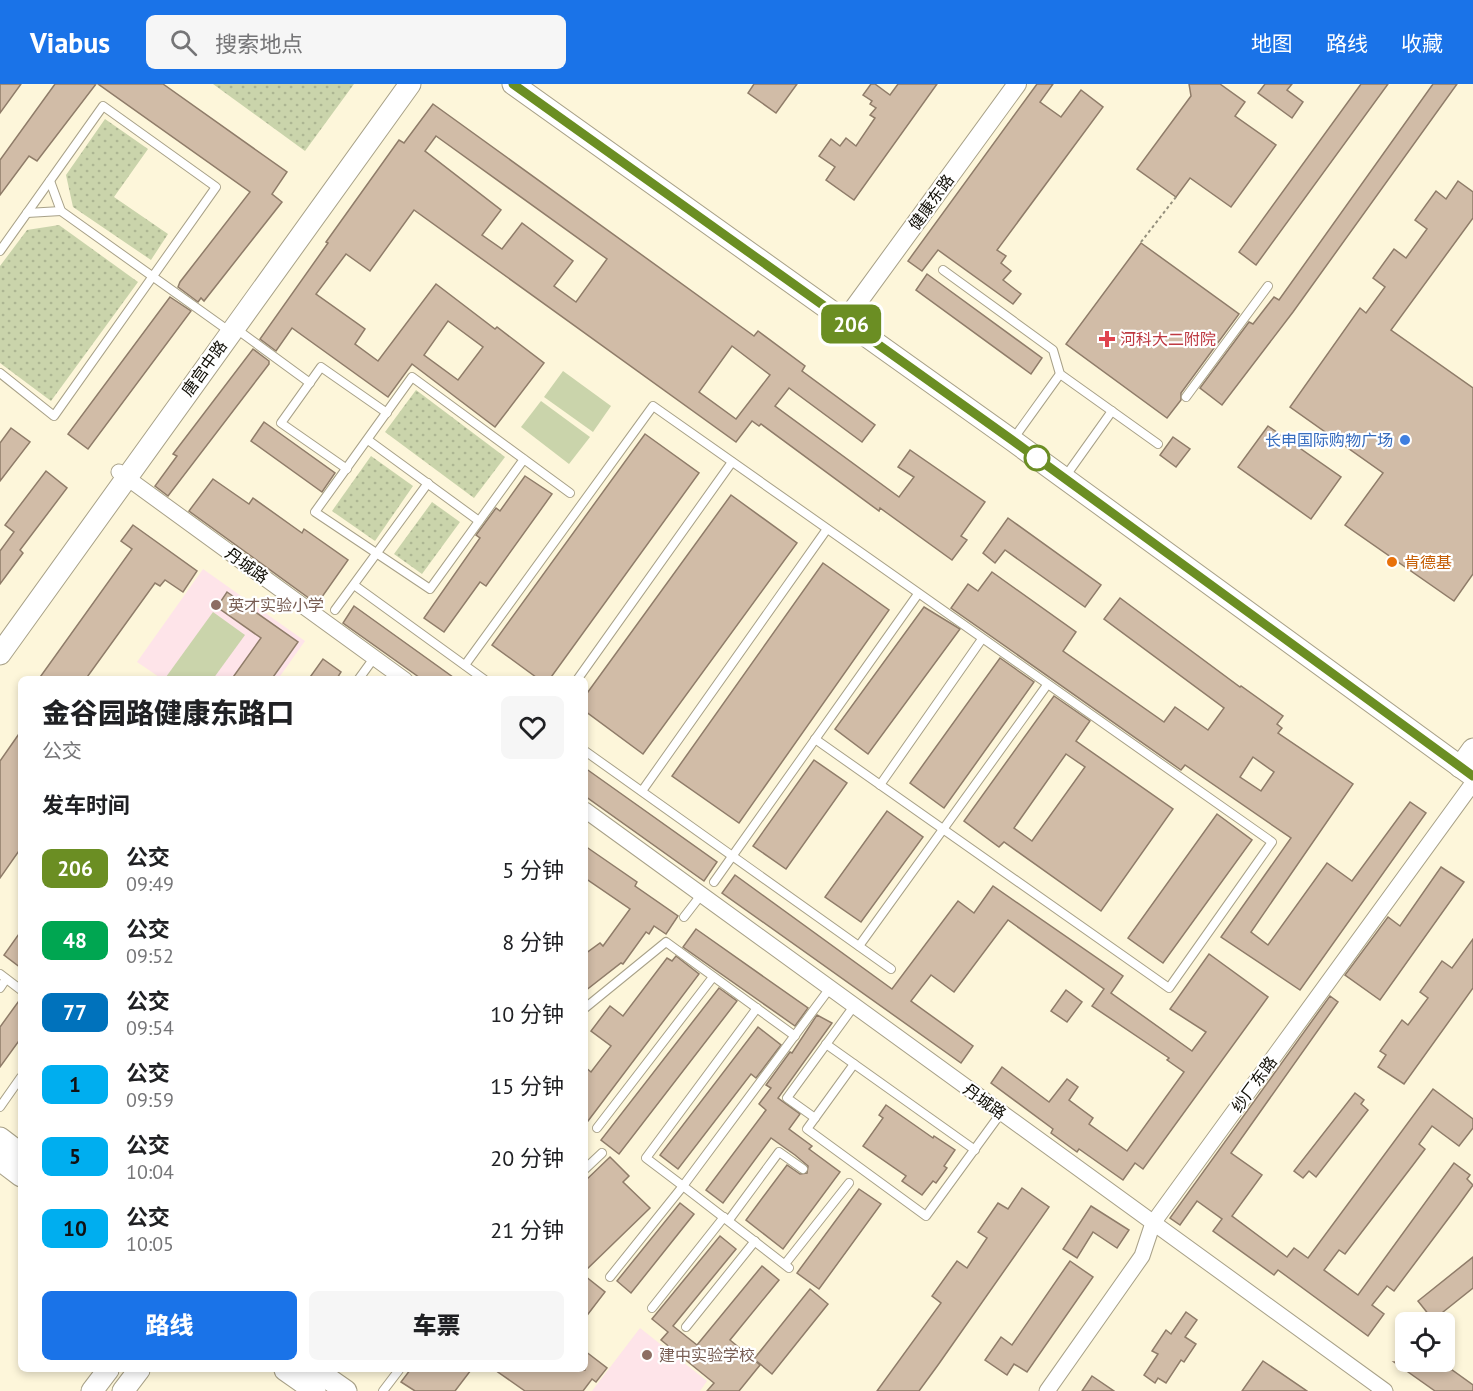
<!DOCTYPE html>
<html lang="zh">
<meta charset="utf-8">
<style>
body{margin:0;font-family:"PT Sans","Noto Sans SC",sans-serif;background:#f6f6f6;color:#202124;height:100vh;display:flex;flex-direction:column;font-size:22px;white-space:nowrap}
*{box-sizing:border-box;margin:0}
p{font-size:20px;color:#757577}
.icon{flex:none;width:33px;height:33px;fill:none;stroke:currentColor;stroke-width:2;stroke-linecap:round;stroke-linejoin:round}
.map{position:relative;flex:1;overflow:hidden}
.side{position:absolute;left:18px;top:592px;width:570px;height:696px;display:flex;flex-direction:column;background:#fff;border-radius:9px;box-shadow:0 3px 9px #0003}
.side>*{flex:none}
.badge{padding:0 12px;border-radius:9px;font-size:21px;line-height:39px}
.controls{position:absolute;left:1395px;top:1228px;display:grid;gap:12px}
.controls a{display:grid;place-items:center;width:60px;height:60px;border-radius:9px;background:#fff;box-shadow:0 3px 9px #0003;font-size:30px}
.map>.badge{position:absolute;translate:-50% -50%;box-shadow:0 0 0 3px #fff}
h2{padding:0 24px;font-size:22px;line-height:54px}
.round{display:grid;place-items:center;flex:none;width:63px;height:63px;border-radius:9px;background:#f6f6f6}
.head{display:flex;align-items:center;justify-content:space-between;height:102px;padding:0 24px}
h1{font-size:28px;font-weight:800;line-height:45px}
.action{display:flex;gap:12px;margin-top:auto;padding:12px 24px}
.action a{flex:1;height:69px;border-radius:9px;background:#1a73e8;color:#fff;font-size:24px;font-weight:800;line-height:69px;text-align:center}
.action a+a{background:#f6f6f6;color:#202124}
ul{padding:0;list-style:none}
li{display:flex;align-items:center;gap:18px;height:72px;padding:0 24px}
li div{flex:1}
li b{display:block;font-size:22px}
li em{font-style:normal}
li .badge{min-width:66px;font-weight:700;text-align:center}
header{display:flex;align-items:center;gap:36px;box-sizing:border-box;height:84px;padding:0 30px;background:#1a73e8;color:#fff}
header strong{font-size:28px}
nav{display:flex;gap:33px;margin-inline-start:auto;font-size:21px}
.search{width:420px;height:54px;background:#f6f6f6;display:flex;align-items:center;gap:15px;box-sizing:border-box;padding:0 21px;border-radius:9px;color:#757577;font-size:22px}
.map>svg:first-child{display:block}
.education{fill:#fee4e9}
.grass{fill:url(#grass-dots)}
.pitch{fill:#cad4ab}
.building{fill:#d1bca7;stroke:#8f7c69;stroke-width:1.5;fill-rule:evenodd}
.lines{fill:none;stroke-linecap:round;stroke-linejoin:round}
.service-casing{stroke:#a8a188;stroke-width:10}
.minor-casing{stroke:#a8a188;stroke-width:17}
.tertiary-casing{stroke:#a8a188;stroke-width:20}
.secondary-casing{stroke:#a8a188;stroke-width:23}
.path{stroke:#95907d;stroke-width:2;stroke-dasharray:3 3;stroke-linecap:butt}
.service{stroke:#fff;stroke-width:8}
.minor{stroke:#fff;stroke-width:15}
.tertiary{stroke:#fff;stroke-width:18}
.secondary{stroke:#fff;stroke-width:21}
.line-casing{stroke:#fff;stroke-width:14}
.line{stroke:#6b8e23;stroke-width:9}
.health-dot{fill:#e0444e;stroke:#fff;stroke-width:2}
.shop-dot{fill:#3f7fe0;stroke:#fff;stroke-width:2}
.stop-dot{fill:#fff;stroke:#6b8e23;stroke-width:3}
.food-dot{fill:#e8710a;stroke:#fff;stroke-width:2}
.education-dot{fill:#8d6e63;stroke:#fff;stroke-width:2}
.labels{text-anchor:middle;stroke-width:4.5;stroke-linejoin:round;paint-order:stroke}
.street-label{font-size:16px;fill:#0e0c04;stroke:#fff}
.health-label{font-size:16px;fill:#be3a42;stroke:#fff;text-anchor:start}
.shop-label{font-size:16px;fill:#366cbe;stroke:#fff;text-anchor:end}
.food-label{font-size:16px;fill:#c56008;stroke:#fff;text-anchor:start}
.education-label{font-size:16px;fill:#785e54;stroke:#fff;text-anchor:start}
</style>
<header>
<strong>Viabus</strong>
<div class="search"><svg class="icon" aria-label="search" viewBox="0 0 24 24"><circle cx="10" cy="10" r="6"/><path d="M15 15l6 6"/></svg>搜索地点</div>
<nav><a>地图</a><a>路线</a><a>收藏</a></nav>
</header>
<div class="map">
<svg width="1473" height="1307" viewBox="0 0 1473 1307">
<defs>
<pattern id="grass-dots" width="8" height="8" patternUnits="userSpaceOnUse" patternTransform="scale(1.5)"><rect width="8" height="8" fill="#cad4ab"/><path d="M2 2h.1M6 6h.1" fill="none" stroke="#acb592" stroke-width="1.8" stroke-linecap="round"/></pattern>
</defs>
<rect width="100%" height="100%" fill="#fdf6da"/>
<!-- education -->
<g class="education">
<polygon points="203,485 305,557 278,595 162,595 137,578"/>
<polygon points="640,1244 707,1297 700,1307 592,1307"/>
</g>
<!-- grass -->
<g class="grass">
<polygon points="213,0 354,0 305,67"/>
<polygon points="105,35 148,65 114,113 168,150 151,176 73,123 66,91"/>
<polygon points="59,141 138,198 51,317 0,279 0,182 27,146"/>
<polygon points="416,306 505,373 474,414 385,348"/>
<polygon points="371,372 413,402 375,457 332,427"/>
<polygon points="432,418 460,438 422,490 394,470"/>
</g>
<!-- pitch -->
<g class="pitch">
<polygon points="563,287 611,322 593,348 544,313"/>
<polygon points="541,317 590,353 569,380 521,343"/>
<polygon points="213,528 245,551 213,595 169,595 166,593"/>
</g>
<!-- building -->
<g class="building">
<polygon points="0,0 21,0 0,29"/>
<polygon points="55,0 96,0 37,77 29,72 0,111 0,76"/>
<polygon points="98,0 163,0 287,88 272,110 282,118 204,217 201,214 198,218 178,203 180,198 250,108"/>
<polygon points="754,0 797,0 776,29 748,9"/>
<polygon points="871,0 875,0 890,11 898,0 937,0 854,116 826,96 835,83 819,72 831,55 840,62 846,54 856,62 875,34 870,31 876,24 870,20 872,17 863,11"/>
<polygon points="1037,0 1053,0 1040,18 1061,33 1081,6 1103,23 997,166 1006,172 1001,179 1011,187 1003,196 1021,210 1013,220 938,166 922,187 908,177"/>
<polygon points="1189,0 1220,0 1245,18 1235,32 1276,61 1231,123 1190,94 1176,113 1137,85 1191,12"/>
<polygon points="1265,0 1292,0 1287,6 1303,18 1292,34 1258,9"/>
<polygon points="1361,0 1388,0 1256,181 1239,168"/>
<polygon points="1433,0 1457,0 1293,228 1222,321 1200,304 1249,238 1253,240 1274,213 1279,216"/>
<path d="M433 20 754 252 758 247 805 282 802 287 875 341 862 358 789 304 775 322 899 413 914 393 898 383 910 366 985 418 961 452 967 456 952 476 880 424 879 427 761 340 759 342 752 337 736 358 414 126 370 187 346 170 316 210 365 245 355 260 378 277 436 200 495 245 497 243 544 279 495 343 412 280 388 313 292 244 276 267 260 255 328 159 326 158 399 56 404 59ZM436 52 607 175 576 218 554 202 573 177 522 139 502 165 482 151 501 126 425 67ZM448 237 483 263 458 296 424 271ZM732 262 770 291 736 335 699 308Z"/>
<polygon points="1458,97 1473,108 1473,134 1391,246 1473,304 1473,490 1454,517 1345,441 1383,389 1290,323 1360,224 1366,229 1385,203 1373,194 1394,165 1406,174 1427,145 1415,136 1436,107 1446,115"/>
<polygon points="1141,159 1239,230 1181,309 1181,316 1167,334 1066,260"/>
<polygon points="927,190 1042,274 1031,290 916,206"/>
<polygon points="170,213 191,227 88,365 68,350"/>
<polygon points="253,265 269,277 269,280 168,412 155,402 177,372 173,370"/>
<polygon points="264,338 335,389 322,408 251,357"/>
<polygon points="1268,342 1341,393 1311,435 1238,383"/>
<polygon points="11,344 30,358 0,397 0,359"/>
<polygon points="645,350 699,389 549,596 540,596 492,561"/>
<polygon points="1173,353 1190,365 1176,383 1160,371"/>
<polygon points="46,387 67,404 20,466 23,469 0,500 0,467 14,448 5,441"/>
<polygon points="525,392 552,410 486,502 480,498 444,548 424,534 480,454 476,451 496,424 500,427"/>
<polygon points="213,395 249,420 253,414 302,449 304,445 348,476 317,520 189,427"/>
<polygon points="731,411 797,459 643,670 585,627 585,612"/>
<polygon points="1008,434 1101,501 1085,523 1005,466 995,479 983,469"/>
<polygon points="133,441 197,487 183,508 165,496 160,502 155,499 85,596 38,596 132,465 121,457"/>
<polygon points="823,479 889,526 739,739 672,692"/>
<path d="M992 488 1076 548 1063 567 1164 638 1175 623 1208 646 1224 624 1104 535 1120 514 1240 603 1241 602 1283 632 1277 640 1282 644 1278 649 1353 700 1251 848 1268 861 1327 779 1352 797 1410 718 1426 729 1300 906 1221 853 1291 754 1185 681 1181 686 951 524 968 500 978 507ZM1253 673 1274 688 1261 707 1240 693Z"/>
<polygon points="227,508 298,558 271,596 231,596 261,554 217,523"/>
<polygon points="354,522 457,596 423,596 343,539"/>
<polygon points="924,523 960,545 868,670 835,645"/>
<polygon points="1000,574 1034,598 944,724 910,699"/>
<polygon points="323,575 341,588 336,596 308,596"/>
<path d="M1054 612 1090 637 1076 657 1173 725 1101 827 1004 758 999 763 964 737ZM1066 670 1085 683 1032 757 1014 744Z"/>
<polygon points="21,647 21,764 0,794 0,677"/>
<polygon points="814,676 847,699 786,785 753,762"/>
<polygon points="585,684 717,778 704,797 585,712"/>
<polygon points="887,727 923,753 861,838 825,813"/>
<polygon points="1217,730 1252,756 1163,879 1128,854"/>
<polygon points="585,762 637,798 635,802 678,832 666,850 654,842 649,850 646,848 623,880 621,879 585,907 585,870 600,859 603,862 630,825 585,794"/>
<polygon points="1441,783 1464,798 1380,916 1345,891 1388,833 1400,842"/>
<polygon points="735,791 892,905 958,817 974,829 993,802 1123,892 1111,909 1192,967 1206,948 1170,925 1209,870 1268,913 1143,1085 1135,1079 1123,1096 1079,1065 1077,1068 1051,1049 1053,1045 991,999 1002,983 1049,1018 1067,995 1078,1003 1069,1016 1093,1034 1089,1040 1127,1067 1184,988 1167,976 1169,974 1092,922 1104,905 1008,836 954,908 931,891 911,917 973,962 961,979 722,809"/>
<polygon points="696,845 808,924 795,942 683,863"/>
<polygon points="21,847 21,884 4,871"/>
<polygon points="1473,855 1473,904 1404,1000 1378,983 1386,971 1380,967 1402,936 1408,941 1428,914 1420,908 1442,877 1452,884"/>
<polygon points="676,872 699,890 585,1041 585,983 591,988 611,962 591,947 610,922 623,932 667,874 672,877"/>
<polygon points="719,904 737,917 619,1070 601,1056"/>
<polygon points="1066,906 1082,918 1067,938 1051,927"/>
<polygon points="1330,912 1338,918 1231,1069 1262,1091 1232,1132 1287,1173 1294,1164 1308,1174 1433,1005 1473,1035 1473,1044 1459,1062 1432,1042 1419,1060 1425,1065 1413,1081 1345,1170 1339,1166 1324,1186 1358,1211 1454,1079 1470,1091 1467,1095 1473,1101 1457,1123 1394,1207 1387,1202 1372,1221 1384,1230 1368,1252 1278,1186 1274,1191 1213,1147 1222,1135 1197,1117 1180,1141 1170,1134"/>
<polygon points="21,914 21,954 0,983 0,943"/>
<polygon points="817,931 832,939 778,1014 800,1030 789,1045 812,1062 809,1065 840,1088 783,1165 746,1136 787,1081 800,1090 807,1089 808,1082 795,1071 771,1054 723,1119 706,1106 766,1026 759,1020 771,1004 766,1001 790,968 792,969"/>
<polygon points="758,943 781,961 756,994 751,990 678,1085 660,1071"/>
<polygon points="1355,1009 1364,1016 1361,1020 1368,1026 1316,1093 1309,1087 1303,1094 1294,1087"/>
<polygon points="886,1021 933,1054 934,1052 955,1066 944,1082 947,1084 936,1099 933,1097 922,1111 902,1097 906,1092 863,1062 883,1034 879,1031"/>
<polygon points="610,1073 629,1092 623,1098 650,1124 585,1187 585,1097"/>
<polygon points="1022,1104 1049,1123 938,1281 919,1307 877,1307 941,1219 932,1212 957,1177 967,1184 987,1154 978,1148 998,1119 1008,1125"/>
<polygon points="859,1105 881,1120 819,1205 797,1189"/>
<polygon points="680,1119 694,1130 631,1209 617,1197"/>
<polygon points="1091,1122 1129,1146 1117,1164 1093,1148 1077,1174 1063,1165"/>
<polygon points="720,1152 736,1165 673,1242 697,1261 762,1182 779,1196 730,1256 760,1281 739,1307 707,1307 714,1299 661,1256 668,1248 652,1235"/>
<polygon points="1473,1173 1473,1204 1433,1236 1418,1217"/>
<polygon points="1070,1177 1093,1193 1027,1288 1014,1280 1007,1291 985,1276 1001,1253 1012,1261"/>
<polygon points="585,1192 605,1208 585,1234"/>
<polygon points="810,1205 828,1220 772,1290 754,1275"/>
<polygon points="1186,1228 1197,1236 1185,1253 1196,1260 1184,1278 1181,1276 1166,1299 1158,1294 1155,1299 1144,1291 1158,1270 1152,1267 1166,1246 1171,1250"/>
<polygon points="585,1267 607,1284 596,1298 592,1295 583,1307 525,1307 495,1286 585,1286"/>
<polygon points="1263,1277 1307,1307 1242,1307"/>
<polygon points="1394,1278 1441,1278 1473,1301 1473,1307 1435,1307"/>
<polygon points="410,1286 471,1286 455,1307 415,1307 401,1298"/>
<polygon points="1092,1292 1114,1307 1082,1307"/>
</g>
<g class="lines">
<!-- service casing -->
<g class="service-casing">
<g id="service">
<polyline points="50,97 61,127 229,247"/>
<polyline points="27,129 61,127"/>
<polyline points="0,167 103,22 216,103 54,332 0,289"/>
<polyline points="943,186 1053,266 1060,290 1158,360"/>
<polyline points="235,244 310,299"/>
<polyline points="1186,313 1268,202"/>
<polyline points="1014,354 1060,290"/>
<polyline points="368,356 479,437"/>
<polyline points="524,375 430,505 315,428 412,293 570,409"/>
<polyline points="347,385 281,339 321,283 387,329"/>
<polyline points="1065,393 1112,327"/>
<polyline points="354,501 485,596"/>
<polyline points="335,526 428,399"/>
<polyline points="465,581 653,322 1272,758 1169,904 815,655"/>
<polyline points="358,596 374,574"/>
<polyline points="577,596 732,378"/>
<polyline points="585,667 891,885"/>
<polyline points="880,701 982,555"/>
<polyline points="642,707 827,445"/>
<polyline points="714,798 918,510"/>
<polyline points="684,833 701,811"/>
<polyline points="859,862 1047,601"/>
<polyline points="0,890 21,906"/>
<polyline points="0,904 6,895"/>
<polyline points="585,924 666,858 795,952"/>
<polyline points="826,960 975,1066"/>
<polyline points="854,980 807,1045 926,1132 1001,1029"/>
<polyline points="0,1023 21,993"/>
<polyline points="815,1034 787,1014 854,922"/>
<polyline points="597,1044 713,893"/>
<polyline points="585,1085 602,1069"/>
<polyline points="729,1136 779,1068 803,1085"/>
<polyline points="785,1180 849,1099"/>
<polyline points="789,1184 683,1102 830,904"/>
<polyline points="610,1193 683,1102 646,1074 757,924"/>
<polyline points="652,1224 724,1133"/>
<polyline points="686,1243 755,1157"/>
<polyline points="383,1307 399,1286"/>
</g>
</g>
<!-- minor casing -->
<g class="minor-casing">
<g id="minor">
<polyline points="119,388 405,596"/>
<polyline points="585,726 1385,1307"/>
<polyline points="1047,1307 1142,1172 1153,1139 1473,699"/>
</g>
</g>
<!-- tertiary casing -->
<g class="tertiary-casing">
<polyline id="tertiary" points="845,236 1017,0"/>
</g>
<!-- secondary casing -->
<g class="secondary-casing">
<g id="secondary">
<polyline points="513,0 1012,356 1473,692"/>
<polyline points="0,570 410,0"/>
<polyline points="1460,683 1473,665"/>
<polyline points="0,1054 21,1070"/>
<polyline points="0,1076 21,1092"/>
<polyline points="285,1286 315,1307"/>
<polyline points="316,1286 346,1307"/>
<polyline points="92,1307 108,1286"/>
<polyline points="123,1307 139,1286"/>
</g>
</g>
<!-- path -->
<polyline class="path" points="1141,158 1176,113"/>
<!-- service -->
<use href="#service" class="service"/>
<!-- minor -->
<use href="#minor" class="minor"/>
<!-- tertiary -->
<use href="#tertiary" class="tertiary"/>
<!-- secondary -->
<use href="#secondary" class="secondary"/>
</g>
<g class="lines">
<!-- line casing -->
<g class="line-casing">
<polyline id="line" points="513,0 1012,356 1473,692"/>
</g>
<!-- line -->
<use href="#line" class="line"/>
</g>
<!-- markers -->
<path class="health-dot" d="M1104 246h6v6h6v6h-6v6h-6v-6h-6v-6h6z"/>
<circle class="shop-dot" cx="1405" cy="356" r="6"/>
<circle class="stop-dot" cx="1037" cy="374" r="12"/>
<circle class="food-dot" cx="1392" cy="478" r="6"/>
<g class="education-dot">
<circle cx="216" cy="521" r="6"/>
<circle cx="647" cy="1271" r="6"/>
</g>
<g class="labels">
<!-- street labels -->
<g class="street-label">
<text transform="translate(931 118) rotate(-54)" y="6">健康东路</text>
<text transform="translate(204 284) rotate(-54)" y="6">唐宫中路</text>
<text transform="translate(247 481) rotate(36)" y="6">丹城路</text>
<text transform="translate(1254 1000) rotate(-54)" y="6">纱厂东路</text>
<text transform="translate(985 1017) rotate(36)" y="6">丹城路</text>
</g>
<!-- health labels -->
<g class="health-label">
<text x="1120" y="261">河科大二附院</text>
</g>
<!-- shop labels -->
<g class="shop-label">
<text x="1393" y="362">长申国际购物广场</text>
</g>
<!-- food labels -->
<g class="food-label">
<text x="1404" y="484">肯德基</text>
</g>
<!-- education labels -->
<g class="education-label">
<text x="228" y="527">英才实验小学</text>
<text x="659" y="1277">建中实验学校</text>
</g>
</g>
</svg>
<div class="controls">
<a><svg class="icon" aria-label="locate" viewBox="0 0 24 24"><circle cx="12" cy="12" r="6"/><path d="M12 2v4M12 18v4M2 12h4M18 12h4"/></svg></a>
</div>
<b class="badge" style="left:851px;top:240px;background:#6b8e23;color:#fff">206</b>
<section class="side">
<div class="head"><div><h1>金谷园路健康东路口</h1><p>公交</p></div><a class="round"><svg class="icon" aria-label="heart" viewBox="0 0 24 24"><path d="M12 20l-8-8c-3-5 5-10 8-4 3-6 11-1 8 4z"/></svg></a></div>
<h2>发车时间</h2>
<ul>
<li><span class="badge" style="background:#6b8e23;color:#fff">206</span><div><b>公交</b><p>09:49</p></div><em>5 分钟</em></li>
<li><span class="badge" style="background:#00a651;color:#fff">48</span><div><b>公交</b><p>09:52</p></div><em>8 分钟</em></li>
<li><span class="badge" style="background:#0072bc;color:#fff">77</span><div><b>公交</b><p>09:54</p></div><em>10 分钟</em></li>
<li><span class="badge" style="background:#00aeef;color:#111">1</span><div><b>公交</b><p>09:59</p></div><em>15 分钟</em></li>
<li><span class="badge" style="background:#00aeef;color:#111">5</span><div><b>公交</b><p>10:04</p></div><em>20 分钟</em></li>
<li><span class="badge" style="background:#00aeef;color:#111">10</span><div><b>公交</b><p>10:05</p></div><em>21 分钟</em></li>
</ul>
<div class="action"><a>路线</a><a>车票</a></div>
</section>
</div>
